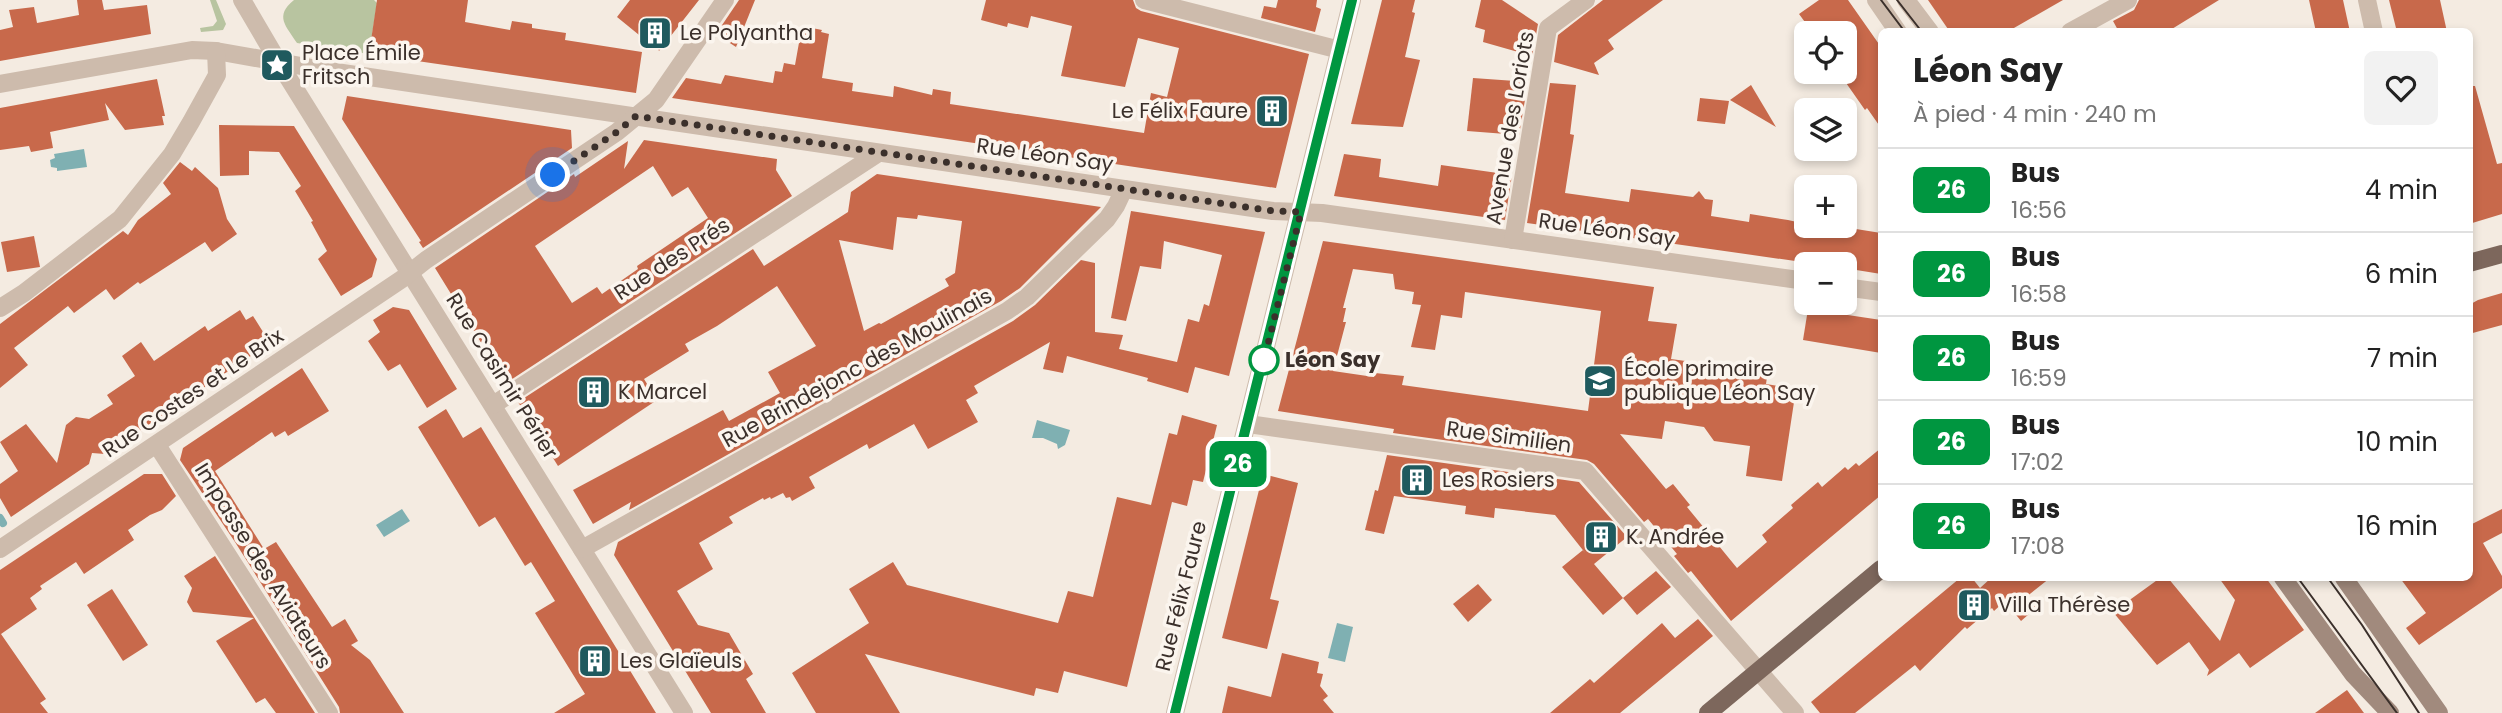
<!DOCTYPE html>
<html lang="fr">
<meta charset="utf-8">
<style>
body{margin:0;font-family:Poppins,sans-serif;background:#f2f2f2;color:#222;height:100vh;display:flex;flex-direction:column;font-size:26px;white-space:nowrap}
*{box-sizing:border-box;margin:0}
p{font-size:23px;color:#767676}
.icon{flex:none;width:38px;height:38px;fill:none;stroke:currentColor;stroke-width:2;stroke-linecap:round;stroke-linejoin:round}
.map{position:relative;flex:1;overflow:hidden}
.side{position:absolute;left:1878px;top:28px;width:595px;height:553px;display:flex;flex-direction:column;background:#fff;border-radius:10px;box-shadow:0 4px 10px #0003}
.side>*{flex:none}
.badge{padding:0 14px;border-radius:10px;font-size:24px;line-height:46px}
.buttons{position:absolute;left:1794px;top:21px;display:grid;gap:14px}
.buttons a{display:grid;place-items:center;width:63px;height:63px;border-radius:10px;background:#fff;box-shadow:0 4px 10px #0003;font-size:35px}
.you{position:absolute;width:35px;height:35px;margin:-18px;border:5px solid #fff;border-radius:50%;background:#1a73e8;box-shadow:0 0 0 10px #1a73e833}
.map>.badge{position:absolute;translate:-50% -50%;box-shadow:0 0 0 4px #fff}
.round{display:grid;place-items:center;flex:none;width:74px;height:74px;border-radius:10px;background:#f2f2f2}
.overview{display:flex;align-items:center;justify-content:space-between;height:119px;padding:0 35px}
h1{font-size:33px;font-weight:700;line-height:52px}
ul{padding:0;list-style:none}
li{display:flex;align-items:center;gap:21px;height:84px;padding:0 35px;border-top:2px solid #e0e0e0}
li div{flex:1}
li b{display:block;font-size:26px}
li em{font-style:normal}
li .badge{min-width:77px;font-weight:700;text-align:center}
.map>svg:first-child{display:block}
.green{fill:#b8c4a0}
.water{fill:#7fb0b2}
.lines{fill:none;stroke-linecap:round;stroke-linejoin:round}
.stream{stroke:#7fb0b2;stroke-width:8}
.building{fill:#c8694b;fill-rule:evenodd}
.minor{stroke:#cdbbac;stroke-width:18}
.tertiary{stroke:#cdbbac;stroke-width:18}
.secondary{stroke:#a18a7d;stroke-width:18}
.primary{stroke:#7d675c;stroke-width:18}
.tram{stroke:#3b302b;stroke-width:2}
.line-casing{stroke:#fff;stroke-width:16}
.line{stroke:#009640;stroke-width:10}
.walk{stroke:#3b302b;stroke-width:7;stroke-dasharray:0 12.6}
.stop-dot{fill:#fff;stroke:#009640;stroke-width:3.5}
.labels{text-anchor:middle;stroke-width:7;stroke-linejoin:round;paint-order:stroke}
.poi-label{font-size:21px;fill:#3b302b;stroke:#fbf5ee;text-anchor:start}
.street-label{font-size:21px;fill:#3b302b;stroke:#fbf5ee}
.stop-label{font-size:21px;font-weight:bold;fill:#3b302b;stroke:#fbf5ee;text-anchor:start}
</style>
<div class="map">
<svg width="2502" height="713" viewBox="0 0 2502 713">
<rect width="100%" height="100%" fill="#f4ebe1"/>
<!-- green -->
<g class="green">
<polygon points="210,0 216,0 226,24 223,30 201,32 200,28 213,26 217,21"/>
<path d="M294 0H374L377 3 369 54 297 43C286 26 274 16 294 0Z"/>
</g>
<!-- water -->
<g class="water">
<polygon points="84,149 87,167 57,171 57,168 51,167 50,160 55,158 54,154"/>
<polygon points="1037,420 1070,430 1065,445 1058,449 1057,444 1043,438 1032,438"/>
<polygon points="402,509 410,521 384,537 376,525"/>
<polygon points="1337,623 1353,627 1345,662 1328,658"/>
</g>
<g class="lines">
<!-- stream -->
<polyline class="stream" points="0,518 3,523"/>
</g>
<!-- building -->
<g class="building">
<polygon points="77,0 102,0 104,10 147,5 151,34 0,61 0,30 13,27 9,10 34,7 37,23 79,15"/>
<polygon points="377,0 468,0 465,22 510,30 512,21 532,24 532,28 566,33 565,40 642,52 636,93 369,54"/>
<polygon points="630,0 699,0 659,51 647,24 644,39 617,17"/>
<polygon points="739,0 755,0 736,47 716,34"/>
<polygon points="986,0 1133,0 1136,8 1141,11 1309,54 1276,188 672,98 686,78 721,84 725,75 773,83 775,71 782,72 784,63 795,65 802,26 822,30 821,32 829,34 822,78 853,83 852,91 893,97 894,86 932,95 933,89 951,92 950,104 1144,133 1151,93 1167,97 1179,48 1138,38 1125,87 1061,76 1072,26 1031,16 1028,28 1008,23 1007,27 981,20"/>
<polygon points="1278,0 1317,0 1316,7 1321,9 1315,32 1261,18 1264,6 1276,8"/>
<polygon points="1382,0 1415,0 1412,12 1415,13 1405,57 1420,60 1403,127 1351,124"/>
<polygon points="1481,0 1502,0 1538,24 1532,56 1483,42 1485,30 1475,27"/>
<polygon points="1603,0 1663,0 1608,40 1614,49 1594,63 1599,75 1554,62 1558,35"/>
<polygon points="1819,0 1848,0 1881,47 1881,128 1867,108 1865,110 1844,80 1844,33 1813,33 1799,14"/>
<polygon points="1928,0 2063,0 2007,32 1950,32"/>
<polygon points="2139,0 2219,0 2167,32 2119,32 2113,21 2134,10"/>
<polygon points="2309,0 2343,0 2350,32 2316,32"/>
<polygon points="2389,0 2440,0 2447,32 2397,32"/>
<polygon points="1473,78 1528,82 1519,135 1467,131"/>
<polygon points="157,79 165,116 162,116 164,125 125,130 105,103 109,120 50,132 53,148 31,152 29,146 0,150 0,108"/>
<polygon points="1550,83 1576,85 1570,134 1574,135 1565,193 1629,202 1631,189 1693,197 1699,191 1705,199 1713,200 1711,216 1749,222 1750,214 1788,220 1806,224 1806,226 1854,226 1856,229 1881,233 1881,274 1844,268 1844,264 1816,264 1527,223"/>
<polygon points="1751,85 1776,127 1730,100"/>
<polygon points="2469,86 2475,86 2497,164 2502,163 2502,214 2469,224"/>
<polygon points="347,96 571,130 572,148 423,248 419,242 421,241 342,119"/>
<polygon points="1700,98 1729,101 1725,124 1697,121"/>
<polygon points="219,125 294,126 377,259 372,277 341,296 318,259 327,251 311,222 313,221 295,191 301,186 279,152 249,151 249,175 220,176"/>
<path d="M644 140 777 159 776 170 792 196 506 383 435 268 574 174 575 177 628 141 624 169ZM653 166 672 197 688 187 708 218 637 266 638 269 602 294 597 287 572 303 535 246Z"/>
<polygon points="1344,154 1381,159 1379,177 1438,186 1441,165 1512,175 1505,220 1334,196"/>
<polygon points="180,162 192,171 195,167 218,188 227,219 237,234 212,252 205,242 140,284 138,282 114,300 106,289 74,313 68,306 14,348 28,365 0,388 0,324 123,231 128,235 138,220 171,194 163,183"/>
<path d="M877 174 1101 207 1020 288 1001 301 629 510 631 502 593 524 573 490 723 410 729 421 780 393 768 372 816 346 777 286 717 326 685 344 689 351 644 379 657 400 558 466 518 402 753 249 764 266 848 212 851 192ZM918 215 962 221 955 273 945 279 949 286 881 324 879 323 864 331 839 240 893 250 897 217 917 219Z"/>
<polygon points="1131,211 1265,232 1229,376 1195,367 1188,393 1147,381 1148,378 1067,356 1063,373 1043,369 1050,342 974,386 978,393 966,400 978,422 928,449 914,424 869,449 867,444 809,477 815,488 792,501 790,497 786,498 783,493 771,499 770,497 764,500 763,498 729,517 733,523 699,543 713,569 677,591 698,625 729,633 753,674 746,679 766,713 711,713 614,555 618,542 1013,321 1035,305 1081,260 1095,263 1095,332 1123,335 1119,349 1177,362 1188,319 1199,322 1204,304 1209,306 1222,255 1164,241 1161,269 1140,266 1126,321 1111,318"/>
<polygon points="34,236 40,267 7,272 1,242"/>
<path d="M1323 241 1654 287 1648 321 1677 324 1671 359 1751 370V375L1767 377 1766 384 1796 389 1782 481 1746 476 1750 446 1714 441 1704 427 1665 421 1662 439 1620 434 1666 489 1673 484 1690 505 1687 507 1737 568 1767 542 1762 535 1793 508 1791 505 1818 482 1822 487 1845 467 1848 470 1856 463 1859 466 1881 448V495L1731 621 1691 571 1688 573 1674 556 1677 554 1648 519 1644 522 1594 464 1587 460 1393 433 1394 429 1278 411ZM1353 269 1393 274 1395 289 1414 292 1412 304 1421 305 1411 347 1435 350 1441 315 1462 318 1465 292 1601 311 1588 411 1402 385 1404 376 1375 373 1374 377 1333 371 1346 322H1343L1346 308H1343Z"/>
<polygon points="2502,293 2502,325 2469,334 2469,305 2478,300"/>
<polygon points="393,307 409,310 457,389 427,408 400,364 388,371 368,341 380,332 373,320"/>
<polygon points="1808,309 1881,320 1881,353 1803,340"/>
<polygon points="240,310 246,320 253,316 270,343 105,454 92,453 89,464 11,517 0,498 0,484 18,471 0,442 26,424 57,463 66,425 76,417 89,419 113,404 107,395 135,376 122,356 141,342 154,361 205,326 208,331"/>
<polygon points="302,368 329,411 288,436 285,431 275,437 272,432 215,471 264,549 276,542 332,627 345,619 358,641 351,645 370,660 404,713 340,713 339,707 235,542 180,460 183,448"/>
<polygon points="446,409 463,438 481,427 656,713 554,713 585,694 535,613 555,601 531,562 525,566 495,517 479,527 418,427"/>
<polygon points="1182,415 1217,425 1203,482 1193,480 1187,506 1172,502 1127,687 1064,671 1058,693 1036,688 1034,696 865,654 900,713 816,713 792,673 869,623 849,589 893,562 907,585 1058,623 1068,591 1093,597 1117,497 1151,505 1169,433 1177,435"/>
<polygon points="1387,455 1579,482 1627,537 1594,564 1623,598 1603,615 1562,567 1583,550 1586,554 1555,515 1495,508 1494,518 1465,514 1466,506 1394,496 1384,534 1365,530 1375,490 1378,491"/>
<polygon points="144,474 162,474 176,496 162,510 150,515 128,530 134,540 84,574 76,562 40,586 42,589 30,598 37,609 1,634 46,699 40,703 48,713 0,713 0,570"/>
<polygon points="1263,474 1298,483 1270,599 1279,601 1267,649 1222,638"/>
<polygon points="2502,509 2502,533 2483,543 2502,576 2502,588 2419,645 2406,628 2426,613 2400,578 2469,578 2469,520 2472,524"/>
<polygon points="215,556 315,713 276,713 265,698 256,703 216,641 254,618 193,612 187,602 192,588 184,576"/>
<polygon points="1656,571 1671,587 1637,615 1623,598"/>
<polygon points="1960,578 1972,578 1980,588 1991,578 2050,578 2026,597 2036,608 2021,621 2005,601 1994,611 1992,608 1967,629 1965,627 1920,671 1915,665 1855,713 1820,713 1811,702"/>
<polygon points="2160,578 2168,578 2220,641 2235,600 2219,578 2266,578 2304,630 2250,668 2239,653 2207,676 2209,670 2189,642 2157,665 2113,612"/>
<polygon points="1478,584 1492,600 1468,622 1453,604"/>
<polygon points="112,589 148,645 123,661 87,605"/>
<polygon points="1698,619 1713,636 1620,713 1550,713 1590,679 1594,683 1662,623 1675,638"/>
<polygon points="1282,653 1319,662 1317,673 1323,674 1320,686 1328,696 1323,700 1334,713 1222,713 1228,686 1271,697"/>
<polygon points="2347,690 2364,713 2315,713"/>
</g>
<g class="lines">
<!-- minor -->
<g class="minor">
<polyline points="242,0 279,63 684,713"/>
<polyline points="1144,0 1340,50"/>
<polyline points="2367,0 2374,32"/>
<polyline points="2070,32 2128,0"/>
<polyline points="0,84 192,50 216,51 329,71 1273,211 1322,213 1806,281"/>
<polyline points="1513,240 1548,28 1586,0"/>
<polyline points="1844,287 1881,292"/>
<polyline points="0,308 24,293 120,219 172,154 191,122 217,75 216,51"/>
<polyline points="493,405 877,154"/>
<polyline points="1248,424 1585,471 1795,713"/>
<polyline points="157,445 329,713"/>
<polyline points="0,549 402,279 426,260 617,132 656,100 725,0"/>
<polyline points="582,549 1007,311 1027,297 1107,219 1116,206 1124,189"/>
</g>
<!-- tertiary -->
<g class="tertiary">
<polyline points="1876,0 1898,32"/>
<polyline points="1906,0 1930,32"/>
<polyline points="1175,713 1352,0"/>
</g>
<!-- secondary -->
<g class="secondary">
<polyline points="2283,578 2353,674 2390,713"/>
<polyline points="2344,578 2439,713"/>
</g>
<!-- primary -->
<g class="primary">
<polyline points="2469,263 2502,254"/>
<polyline points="1708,713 1881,569"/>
</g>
<!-- tram -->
<g class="tram">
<polyline points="1881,0 1905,32"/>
<polyline points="1897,0 1922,32"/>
<polyline points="2298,578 2397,713"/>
<polyline points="2328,578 2362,625 2419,713"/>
</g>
</g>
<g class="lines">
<!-- line casing -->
<g class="line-casing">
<polyline id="line" points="1175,713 1352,0"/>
</g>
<!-- line -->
<use href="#line" class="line"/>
<!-- walk -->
<polyline class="walk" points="553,175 617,132 636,116 1273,211 1301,212 1264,360"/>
</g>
<!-- icons -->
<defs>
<g id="building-square" transform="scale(1.75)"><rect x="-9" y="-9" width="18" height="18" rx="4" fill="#1f5a5e" stroke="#fbf5ee"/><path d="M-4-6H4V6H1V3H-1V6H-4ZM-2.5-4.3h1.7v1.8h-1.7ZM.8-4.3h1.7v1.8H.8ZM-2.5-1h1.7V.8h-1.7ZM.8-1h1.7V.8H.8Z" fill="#fff"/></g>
<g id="sight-square" transform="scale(1.75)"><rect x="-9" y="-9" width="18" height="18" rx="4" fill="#1f5a5e" stroke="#fbf5ee"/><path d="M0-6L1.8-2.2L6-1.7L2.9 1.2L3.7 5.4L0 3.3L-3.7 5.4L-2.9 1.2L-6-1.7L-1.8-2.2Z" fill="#fff"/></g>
<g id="school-square" transform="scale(1.75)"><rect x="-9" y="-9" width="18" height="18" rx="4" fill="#1f5a5e" stroke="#fbf5ee"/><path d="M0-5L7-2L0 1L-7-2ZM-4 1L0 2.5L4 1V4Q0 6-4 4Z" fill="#fff"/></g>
</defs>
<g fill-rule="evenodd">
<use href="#building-square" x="655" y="33"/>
<use href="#sight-square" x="277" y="65"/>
<use href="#building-square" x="1272" y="111"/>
<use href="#school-square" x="1600" y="381"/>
<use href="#building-square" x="594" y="392"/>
<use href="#building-square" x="1417" y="480"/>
<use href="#building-square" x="1601" y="537"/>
<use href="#building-square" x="1974" y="605"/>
<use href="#building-square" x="595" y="661"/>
</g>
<!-- markers -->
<circle class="stop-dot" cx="1264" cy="360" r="14"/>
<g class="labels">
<!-- poi labels -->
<g class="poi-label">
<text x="680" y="40">Le Polyantha</text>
<text x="302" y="60">Place Émile<tspan x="302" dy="24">Fritsch</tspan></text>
<text x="1248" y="118" text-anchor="end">Le Félix Faure</text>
<text x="1624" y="376">École primaire<tspan x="1624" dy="24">publique Léon Say</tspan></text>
<text x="618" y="399">K Marcel</text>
<text x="1442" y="487">Les Rosiers</text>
<text x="1626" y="544">K. Andrée</text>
<text x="1998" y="612">Villa Thérèse</text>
<text x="620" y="668">Les Glaïeuls</text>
</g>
<!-- street labels -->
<g class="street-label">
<text transform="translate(1510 128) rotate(-80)" y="7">Avenue des Loriots</text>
<text transform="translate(1045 155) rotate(8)" y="7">Rue Léon Say</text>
<text transform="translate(1607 230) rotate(8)" y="7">Rue Léon Say</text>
<text transform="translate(672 259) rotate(-33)" y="7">Rue des Prés</text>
<text transform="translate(857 368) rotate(-29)" y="7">Rue Brindejonc des Moulinais</text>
<text transform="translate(502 376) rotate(58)" y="7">Rue Casimir Périer</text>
<text transform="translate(193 393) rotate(-34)" y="7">Rue Costes et Le Brix</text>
<text transform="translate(1509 437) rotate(8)" y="7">Rue Similien</text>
<text transform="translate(263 566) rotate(58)" y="7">Impasse des Aviateurs</text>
<text transform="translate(1181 596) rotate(-76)" y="7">Rue Félix Faure</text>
</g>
<!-- stop labels -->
<g class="stop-label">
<text x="1285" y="367">Léon Say</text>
</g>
</g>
</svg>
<div class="buttons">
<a><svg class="icon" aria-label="locate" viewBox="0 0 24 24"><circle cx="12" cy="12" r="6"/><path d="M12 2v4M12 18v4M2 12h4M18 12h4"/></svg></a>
<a><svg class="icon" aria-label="layers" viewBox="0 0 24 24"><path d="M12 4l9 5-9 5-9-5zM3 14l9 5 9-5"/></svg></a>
<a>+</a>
<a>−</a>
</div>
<div class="you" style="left:553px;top:175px"></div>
<b class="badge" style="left:1238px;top:464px;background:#009640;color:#fff">26</b>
<section class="side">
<div class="overview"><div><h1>Léon Say</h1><p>À pied · 4 min · 240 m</p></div><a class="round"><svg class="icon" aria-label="heart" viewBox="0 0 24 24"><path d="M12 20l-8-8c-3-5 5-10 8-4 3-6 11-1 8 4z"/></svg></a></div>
<ul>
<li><span class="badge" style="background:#009640;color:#fff">26</span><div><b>Bus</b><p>16:56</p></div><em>4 min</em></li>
<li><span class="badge" style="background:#009640;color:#fff">26</span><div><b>Bus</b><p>16:58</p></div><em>6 min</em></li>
<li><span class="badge" style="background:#009640;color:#fff">26</span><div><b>Bus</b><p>16:59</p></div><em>7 min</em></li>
<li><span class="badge" style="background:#009640;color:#fff">26</span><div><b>Bus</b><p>17:02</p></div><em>10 min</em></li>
<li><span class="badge" style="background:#009640;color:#fff">26</span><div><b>Bus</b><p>17:08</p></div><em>16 min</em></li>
</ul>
</section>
</div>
